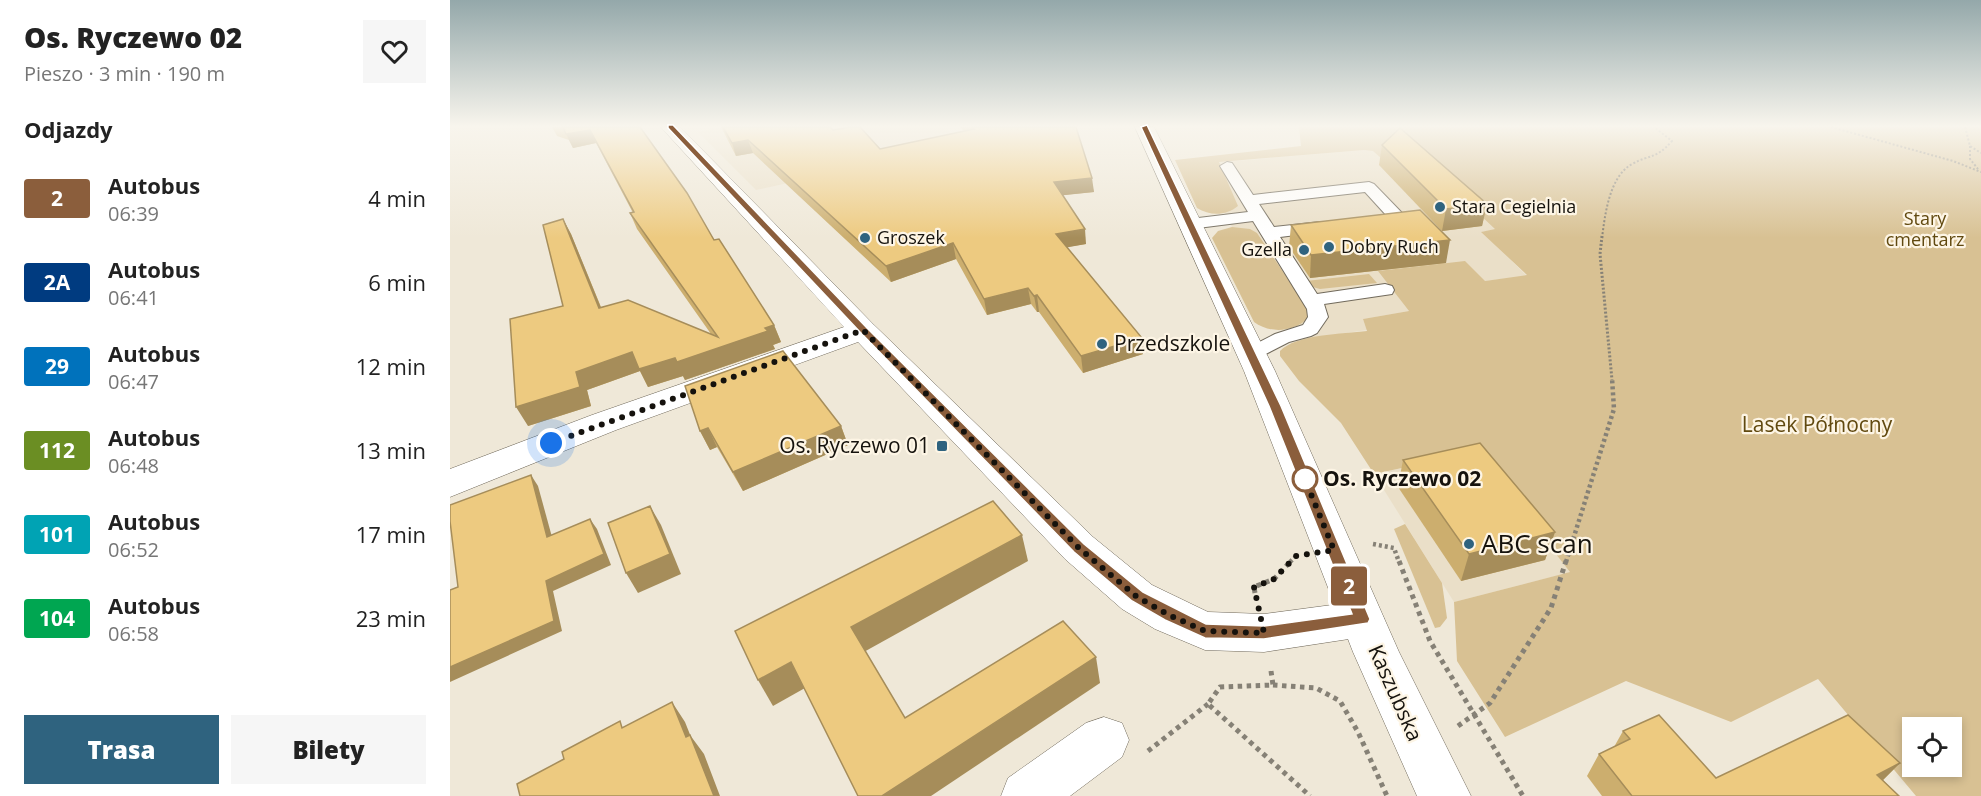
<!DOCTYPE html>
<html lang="pl">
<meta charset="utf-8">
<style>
body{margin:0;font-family:"Open Sans",sans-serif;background:#f6f6f6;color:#222;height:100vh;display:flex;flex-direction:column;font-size:22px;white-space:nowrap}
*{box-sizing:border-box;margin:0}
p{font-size:20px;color:#767676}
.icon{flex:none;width:33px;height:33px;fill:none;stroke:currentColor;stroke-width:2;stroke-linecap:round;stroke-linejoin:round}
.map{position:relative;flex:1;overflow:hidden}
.details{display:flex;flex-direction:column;background:#fff;width:450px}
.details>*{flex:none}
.badge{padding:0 12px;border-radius:4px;font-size:21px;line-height:39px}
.controls{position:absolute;left:1452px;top:717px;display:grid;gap:12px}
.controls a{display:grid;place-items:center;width:60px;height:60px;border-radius:0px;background:#fff;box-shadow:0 3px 9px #0003;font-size:30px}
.you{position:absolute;width:30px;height:30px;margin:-15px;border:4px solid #fff;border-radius:50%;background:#1a73e8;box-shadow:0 0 0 9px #1a73e833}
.map>.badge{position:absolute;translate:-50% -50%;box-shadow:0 0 0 3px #fff}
h2{padding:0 24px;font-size:22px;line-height:54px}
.round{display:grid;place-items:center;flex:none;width:63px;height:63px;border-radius:0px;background:#f6f6f6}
.overview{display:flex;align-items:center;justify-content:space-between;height:102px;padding:0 24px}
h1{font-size:28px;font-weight:800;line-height:45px}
.cta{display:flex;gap:12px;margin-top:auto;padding:12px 24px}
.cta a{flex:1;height:69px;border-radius:0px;background:#2f637f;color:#fff;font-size:24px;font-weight:800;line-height:69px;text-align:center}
.cta a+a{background:#f6f6f6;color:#222}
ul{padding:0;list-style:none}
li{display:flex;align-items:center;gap:18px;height:84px;padding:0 24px}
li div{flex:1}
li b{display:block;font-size:22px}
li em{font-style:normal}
li .badge{min-width:66px;font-weight:700;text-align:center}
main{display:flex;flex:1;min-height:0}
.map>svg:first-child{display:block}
.built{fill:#eadfc8}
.green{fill:#d8c193;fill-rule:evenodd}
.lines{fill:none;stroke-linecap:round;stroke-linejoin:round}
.lane-casing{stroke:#716a5c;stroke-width:2}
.street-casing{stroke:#716a5c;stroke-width:1}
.secondary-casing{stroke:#716a5c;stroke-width:1}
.path-far3{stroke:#868176;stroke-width:2;stroke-dasharray:2 2;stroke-linecap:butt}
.path-far2{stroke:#868176;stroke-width:3;stroke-dasharray:2 2;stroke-linecap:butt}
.path-far1{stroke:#868176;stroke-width:4.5;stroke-dasharray:3 3;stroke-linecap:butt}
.path{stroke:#868176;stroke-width:5;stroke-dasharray:4.5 4.5;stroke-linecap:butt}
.lane{fill:#fff;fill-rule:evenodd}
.street{fill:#fff;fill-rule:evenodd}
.secondary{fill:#fff;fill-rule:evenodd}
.wall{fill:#ccae6e}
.shaded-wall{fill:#a68d5a}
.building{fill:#edca80;stroke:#a68d5a;stroke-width:1.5}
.line{fill:#8b5e3c;stroke:#fff;stroke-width:1.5}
.walk{stroke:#15120d;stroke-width:6;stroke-dasharray:0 10.8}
.poi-dot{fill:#2f637f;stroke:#fdf5e5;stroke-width:2}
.stop-dot{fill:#fff;stroke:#8b5e3c;stroke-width:3}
.labels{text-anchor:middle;stroke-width:4.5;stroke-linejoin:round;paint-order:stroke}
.far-poi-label{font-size:18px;fill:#15120d;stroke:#fdf5e5;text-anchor:start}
.far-park-label{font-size:18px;fill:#61490f;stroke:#fdf5e5}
.poi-label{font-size:21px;fill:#15120d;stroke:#fdf5e5;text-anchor:start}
.park-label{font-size:21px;fill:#61490f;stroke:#fdf5e5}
.stop-label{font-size:21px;font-weight:bold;fill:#15120d;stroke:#fdf5e5;text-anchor:start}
.street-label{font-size:21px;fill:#15120d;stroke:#fdf5e5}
.near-poi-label{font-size:26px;fill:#15120d;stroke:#fdf5e5;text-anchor:start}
</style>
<main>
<section class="details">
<div class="overview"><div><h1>Os. Ryczewo 02</h1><p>Pieszo · 3 min · 190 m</p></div><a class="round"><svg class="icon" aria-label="heart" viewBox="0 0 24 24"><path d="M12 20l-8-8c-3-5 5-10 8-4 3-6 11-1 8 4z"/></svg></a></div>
<h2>Odjazdy</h2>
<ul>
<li><span class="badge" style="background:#8b5e3c;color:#fff">2</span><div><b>Autobus</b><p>06:39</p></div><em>4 min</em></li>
<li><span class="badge" style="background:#003b80;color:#fff">2A</span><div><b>Autobus</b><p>06:41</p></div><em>6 min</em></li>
<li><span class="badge" style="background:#0072bc;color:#fff">29</span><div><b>Autobus</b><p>06:47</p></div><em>12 min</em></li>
<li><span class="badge" style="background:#6b8e23;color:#fff">112</span><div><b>Autobus</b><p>06:48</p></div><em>13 min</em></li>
<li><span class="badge" style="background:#00a3b4;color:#fff">101</span><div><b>Autobus</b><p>06:52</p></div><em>17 min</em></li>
<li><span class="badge" style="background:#00a651;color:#fff">104</span><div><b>Autobus</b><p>06:58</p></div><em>23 min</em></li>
</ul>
<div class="cta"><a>Trasa</a><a>Bilety</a></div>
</section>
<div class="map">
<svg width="1531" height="796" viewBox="0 0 1531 796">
<rect width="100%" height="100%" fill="#efe8d8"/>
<!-- built -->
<g class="built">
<polygon points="274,127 493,127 515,144 306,190 248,132"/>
<polygon points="914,150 965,154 1046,229 1032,232 1077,276 1035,281 929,271 959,311 913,319 917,330 853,339 782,227 751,164"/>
<polygon points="1026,452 1121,572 1004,602 924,474"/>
</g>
<!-- green -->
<g class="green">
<path d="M849 127H1531V796H1466L1368 679 1281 722 1176 681 1055 737 1007 661 1004 602 1120 572 1026 452 924 474 891 423 849 381 830 356V351C846 334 893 334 917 331L913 319 959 311 928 271 1015 261 1035 281 1077 275 1031 232 1045 229 965 154 931 158 923 151 914 150 769 162 788 206C776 216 760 216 747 208L725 160 851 146ZM1462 728H1502V766H1462Z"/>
<path d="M782 227 800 229 807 233 858 309V318C844 332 820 334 804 322L762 238 768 231Z"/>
<polygon points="919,274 927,283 870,289 859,286 856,281"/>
<polygon points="955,524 992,583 997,618 990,627 985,628 944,529"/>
</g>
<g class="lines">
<!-- lane casing -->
<g class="lane-casing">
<polygon id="lane" points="777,162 782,163 803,195 919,182 924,184 954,215 956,218 954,221 926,226 920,224 918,221 920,218 936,215 915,192 809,204 824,227 870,222 878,227 870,232 830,237 867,294 935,284 942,286 944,290 942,294 874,304 878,317 867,333 861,336 839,342 808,358 801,360 794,358 791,354 794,350 825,334 853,325 858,317 857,309 803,221 740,229 732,224 740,219 798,212 770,166"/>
</g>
<!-- street casing -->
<g class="street-casing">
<g id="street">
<polygon points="211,127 230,127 423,324 643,537 702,585 758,612 814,614 912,601 928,606 934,619 928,632 912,637 814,652 755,650 705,629 672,609 615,559 408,342 166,430 0,497 0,469 142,415 394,327"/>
<polygon points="654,717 672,723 679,740 672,757 620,796 551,796 558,778 636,723"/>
</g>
</g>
<!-- secondary casing -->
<g class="secondary-casing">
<polygon id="secondary" points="685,127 704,127 825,371 949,652 1021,796 967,796 903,652 794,371"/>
</g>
<!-- path-far3 -->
<g class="path-far3">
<polyline points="1381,127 1503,161 1531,172"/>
<polyline points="1515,127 1520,146 1531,153"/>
<polyline points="1520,146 1520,159 1528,169"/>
<path d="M1152 238C1155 215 1159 177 1182 164 1200 154 1205 160 1222 141L1204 127"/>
</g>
<!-- path-far2 -->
<polyline class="path-far2" points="1152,236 1150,254 1162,380"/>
<!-- path-far1 -->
<g class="path-far1">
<polyline points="923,544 944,548 949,562"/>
<polyline points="840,562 845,557"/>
<polyline points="1116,562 1164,409 1162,378"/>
</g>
<!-- path -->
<g class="path">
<polyline points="949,561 980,641 1073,796"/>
<polyline points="805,593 804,587 824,579 841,561"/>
<polyline points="821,671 823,685 770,687 758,704 860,796"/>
<polyline points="823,685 866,688 890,701 908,732 937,796"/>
<polyline points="1008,726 1040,703 1101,608 1116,561"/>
<polyline points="698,751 758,704"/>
</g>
<!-- lane -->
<use href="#lane" class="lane"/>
<!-- street -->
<use href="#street" class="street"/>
<!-- secondary -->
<use href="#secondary" class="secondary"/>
</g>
<!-- wall -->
<g class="wall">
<polygon points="102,127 190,127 264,240 324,325 331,342 323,345 325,349 235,380 233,376 198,387 190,371 137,390 141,406 78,426 113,306 113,219 121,234 151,307 261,334 187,229 180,213 183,213 146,143 123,148 119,140 107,136"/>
<polygon points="271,127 380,127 383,130 430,149 514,131 510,127 626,127 644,192 613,195 636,244 617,247 693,354 633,373 589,312 587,312 581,304 537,315 506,259 441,282 303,153 286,156"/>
<polygon points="932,145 1037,204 1032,226 992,231 929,165"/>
<polygon points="841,225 996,263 860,278 839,247"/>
<polygon points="391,426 398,445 293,491 267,447 260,450 250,431"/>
<polygon points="953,460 1105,532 1095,560 1011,581 948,487"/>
<polygon points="1173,731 1266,778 1450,763 1433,780 1449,796 1152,796 1137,776 1149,754 1164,747"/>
</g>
<!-- shaded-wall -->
<g class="shaded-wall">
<polygon points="140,130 146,143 123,148 116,134"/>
<polygon points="298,140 303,153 286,156 282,143"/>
<polygon points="642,178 644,192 606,196 604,182"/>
<polygon points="1037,204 1032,226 992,231 996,209"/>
<polygon points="113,219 121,234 158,325 149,308"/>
<polygon points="635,229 636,244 608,249 606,234"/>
<polygon points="1000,240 996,263 860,278 861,255"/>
<polygon points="503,243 506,259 441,282 436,266"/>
<polygon points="578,288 581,304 537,315 534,299"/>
<polygon points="587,295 589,312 587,312 584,296"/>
<polygon points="324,325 331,342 323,345 325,349 235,380 233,376 198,387 190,371 137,390 141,406 78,426 66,407 126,372 182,352 315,328"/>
<polygon points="692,338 693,354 633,373 631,356"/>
<polygon points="391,426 398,445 293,491 283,472"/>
<polygon points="258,428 267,447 260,450 250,431"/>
<polygon points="81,475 88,486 105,548 97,537"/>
<polygon points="200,506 211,525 231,574 188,593 176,573"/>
<polygon points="140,519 147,529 161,565 103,591 112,631 0,682 0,667 96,581"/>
<polygon points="1105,532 1095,560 1011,581 1019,554"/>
<polygon points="572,535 578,561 412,653 401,627"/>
<polygon points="646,657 650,683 481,796 432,796"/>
<polygon points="341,662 355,688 323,706 308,680"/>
<polygon points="222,702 235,722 241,737 240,735 254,754 270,796 264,796 236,737"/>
<polygon points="1450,763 1429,784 1427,775"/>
</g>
<!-- building -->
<g class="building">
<polygon points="113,127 190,127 237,193 264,240 269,239 324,325 315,328 318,331 227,362 225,358 189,369 182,352 126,372 130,387 66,407 60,319 113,306 93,225 113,219 149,308 178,300 268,337 180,213 184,212 140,130 116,134"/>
<polygon points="273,127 380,127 383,130 401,127 410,127 430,149 524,129 522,127 626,127 642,178 604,182 635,229 606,234 692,338 631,356 587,295 584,296 578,288 534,299 503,243 436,266 298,140 282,143"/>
<polygon points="950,128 1037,204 996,209 932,145"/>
<polygon points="970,210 1000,240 861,255 841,225"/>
<polygon points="333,351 391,426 283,472 258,428 250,431 235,386"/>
<polygon points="1030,443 1105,532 1019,554 953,460"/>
<polygon points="81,475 97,537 140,519 154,554 96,581 104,621 0,667 0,590 8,587 0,521 0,505"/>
<polygon points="543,501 572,535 401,627 455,718 613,621 646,657 432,796 408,796 341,662 308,680 285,631"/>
<polygon points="200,506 220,554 176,573 158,523"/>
<polygon points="222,702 236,737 240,735 264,796 70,796 67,784 114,759 112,752 170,721 172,728"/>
<polygon points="1209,715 1266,778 1398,715 1450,763 1427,775 1449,796 1182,796 1149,754 1180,739 1173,731"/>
</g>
<!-- sky -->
<linearGradient id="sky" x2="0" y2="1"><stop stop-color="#94a8aa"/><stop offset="0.53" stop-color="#f8f5ed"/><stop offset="1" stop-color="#f8f5ed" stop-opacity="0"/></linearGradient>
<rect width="1531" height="238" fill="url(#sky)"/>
<!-- line -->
<polygon class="line" points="218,125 223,125 417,328 634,544 693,592 756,624 814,626 902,614 819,406 691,127 697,125 831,406 920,619 918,623 814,639 755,638 715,620 682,601 624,552 410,332 218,128"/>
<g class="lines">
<!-- walk -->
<polyline class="walk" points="101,443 413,330 629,548 687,597 721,616 755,631 814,633 804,587 824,579 846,556 884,550 851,470 855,479"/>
</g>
<!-- markers -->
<g class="poi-dot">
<circle cx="990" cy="207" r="6"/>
<circle cx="415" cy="238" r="6"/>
<circle cx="879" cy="247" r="6"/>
<circle cx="854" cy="250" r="6"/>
<circle cx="652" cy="344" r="6"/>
<rect x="486" y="440" width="12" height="12" rx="3"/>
<circle cx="1019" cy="544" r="6"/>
</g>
<circle class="stop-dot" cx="855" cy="479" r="12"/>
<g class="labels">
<!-- far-poi labels -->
<g class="far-poi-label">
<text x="1002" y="213">Stara Cegielnia</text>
<text x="427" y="244">Groszek</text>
<text x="891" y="253">Dobry Ruch</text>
<text x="842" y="256" text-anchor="end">Gzella</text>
</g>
<!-- far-park labels -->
<g class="far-park-label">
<text x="1475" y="225">Stary<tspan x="1475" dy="21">cmentarz</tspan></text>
</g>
<!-- poi labels -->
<g class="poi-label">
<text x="664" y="351">Przedszkole</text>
<text x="480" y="453" text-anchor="end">Os. Ryczewo 01</text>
</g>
<!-- park labels -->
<g class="park-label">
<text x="1367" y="432">Lasek Północny</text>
</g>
<!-- stop labels -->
<g class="stop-label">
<text x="873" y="486">Os. Ryczewo 02</text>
</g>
<!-- street labels -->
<g class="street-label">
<text transform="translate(945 693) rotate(66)" y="7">Kaszubska</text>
</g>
<!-- near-poi labels -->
<g class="near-poi-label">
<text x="1031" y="553">ABC scan</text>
</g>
</g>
</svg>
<div class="controls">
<a><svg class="icon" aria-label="locate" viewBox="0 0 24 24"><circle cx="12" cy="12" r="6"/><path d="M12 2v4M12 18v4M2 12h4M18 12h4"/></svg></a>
</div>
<div class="you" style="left:101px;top:443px"></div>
<b class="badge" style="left:899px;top:586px;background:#8b5e3c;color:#fff">2</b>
</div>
</main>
